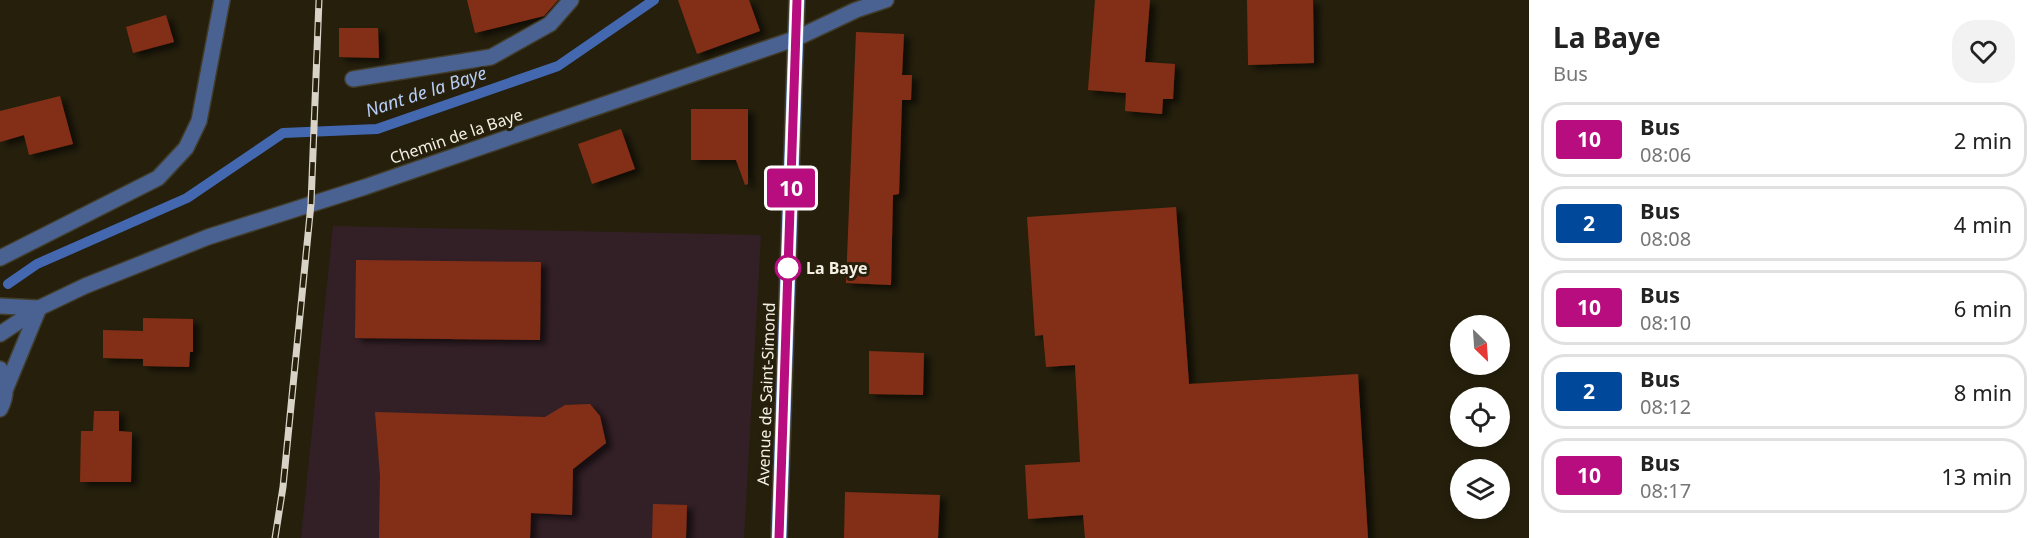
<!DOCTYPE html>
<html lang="fr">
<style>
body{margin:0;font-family:"Noto Sans",sans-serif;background:#f2f2f2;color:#222;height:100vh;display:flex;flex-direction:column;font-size:22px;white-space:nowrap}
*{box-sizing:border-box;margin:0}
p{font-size:20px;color:#767676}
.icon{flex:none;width:33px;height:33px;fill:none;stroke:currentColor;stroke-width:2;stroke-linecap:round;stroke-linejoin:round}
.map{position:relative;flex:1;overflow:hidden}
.drawer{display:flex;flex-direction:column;background:#fff;width:510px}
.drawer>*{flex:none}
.badge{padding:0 12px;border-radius:4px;font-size:21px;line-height:39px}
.needle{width:39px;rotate:155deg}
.controls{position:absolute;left:1450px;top:315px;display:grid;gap:12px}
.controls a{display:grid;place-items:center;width:60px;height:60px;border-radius:50%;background:#fff;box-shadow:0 3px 9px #0003;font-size:30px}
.map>.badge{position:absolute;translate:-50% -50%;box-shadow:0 0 0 3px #fff}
.round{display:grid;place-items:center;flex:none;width:63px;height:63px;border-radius:24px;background:#f2f2f2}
.head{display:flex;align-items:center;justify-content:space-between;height:102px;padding:0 24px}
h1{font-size:28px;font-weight:700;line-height:45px}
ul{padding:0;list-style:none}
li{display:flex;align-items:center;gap:18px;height:75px;margin:0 12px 9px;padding:0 12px;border:3px solid #e0e0e0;border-radius:24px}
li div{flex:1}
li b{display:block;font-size:22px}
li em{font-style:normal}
li .badge{min-width:66px;font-weight:700;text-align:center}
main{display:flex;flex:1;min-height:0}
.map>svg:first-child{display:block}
.industrial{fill:#332026}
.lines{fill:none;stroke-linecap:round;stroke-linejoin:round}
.stream{stroke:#4368b0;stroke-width:10}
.building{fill:#832f16;filter:url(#shadow)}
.minor-casing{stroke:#423c2a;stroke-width:18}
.major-casing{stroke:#423c2a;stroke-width:18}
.minor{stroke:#496291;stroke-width:15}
.major{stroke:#7da5f4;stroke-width:15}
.rail-casing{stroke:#d8d3c6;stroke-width:7}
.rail{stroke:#251f0c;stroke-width:4.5;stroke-dasharray:14;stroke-linecap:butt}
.line-casing{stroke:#fff;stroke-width:14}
.line{stroke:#b70d7f;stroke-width:9}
.stop-dot{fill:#fff;stroke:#b70d7f;stroke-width:3}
.labels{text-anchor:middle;stroke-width:6;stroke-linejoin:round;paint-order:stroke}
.street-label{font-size:16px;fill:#f4f0e4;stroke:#251f0c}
.stop-label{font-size:16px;font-weight:bold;fill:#f4f0e4;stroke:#251f0c;text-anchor:start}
.water-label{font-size:18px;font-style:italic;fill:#b7cdf5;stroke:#251f0c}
</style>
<main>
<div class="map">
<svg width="1529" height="538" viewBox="0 0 1529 538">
<defs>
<filter id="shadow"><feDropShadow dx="6" dy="4" stdDeviation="3" flood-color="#0009"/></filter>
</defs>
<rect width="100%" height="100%" fill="#251f0c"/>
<!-- industrial -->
<polygon class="industrial" points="333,226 761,235 744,538 301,538"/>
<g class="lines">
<!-- stream -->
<polyline class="stream" points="8,284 37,264 187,198 283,133 377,129 558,66 654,0"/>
</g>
<!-- building -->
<g class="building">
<polygon points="467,0 558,0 544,16 475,33"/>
<polygon points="678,0 749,0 760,31 697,54"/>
<polygon points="1095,0 1150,0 1145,62 1175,64 1173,99 1163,99 1162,114 1125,111 1126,93 1088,90"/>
<polygon points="1247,0 1313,0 1314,63 1248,65"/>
<polygon points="166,15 174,42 133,53 126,27"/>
<polygon points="339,28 378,28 379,58 339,57"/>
<polygon points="856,32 904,34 902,75 912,75 911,100 902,100 899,194 893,195 891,285 846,283"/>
<polygon points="60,96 73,144 29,155 24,135 0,142 0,111"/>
<polygon points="691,109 748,109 748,184 745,185 736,160 691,160"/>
<polygon points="621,129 635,169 592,184 578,144"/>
<polygon points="1176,207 1189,384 1358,374 1368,538 1085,538 1083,515 1028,519 1025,465 1080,462 1075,365 1046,367 1043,335 1035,336 1027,217"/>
<polygon points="356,260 541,262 540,340 355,338"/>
<polygon points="143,318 193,319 193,352 190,352 189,367 143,366 143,359 103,358 103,330 143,331"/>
<polygon points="869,351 924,353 923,395 869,394"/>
<polygon points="590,404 600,416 606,443 573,469 572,515 531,513 530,538 379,538 380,476 375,412 545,417 565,405"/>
<polygon points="94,411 119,411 119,431 132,432 131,482 80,482 81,431 93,431"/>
<polygon points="845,492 940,495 938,538 844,538"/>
<polygon points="653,504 687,505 686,538 652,538"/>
</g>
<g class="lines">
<!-- minor casing -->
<g class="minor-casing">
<g id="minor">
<polyline points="353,79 491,57 550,24 571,0"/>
<polyline points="0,258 158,178 186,148 199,121 222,0"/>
<polyline points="0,306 39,308"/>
<polyline points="0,334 39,308 85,286 208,237 365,187 797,38 856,10 886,0"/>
<path d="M0 369C7 381 7 396 0 409"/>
<polyline points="6,388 39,308"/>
</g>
</g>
<!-- major casing -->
<g class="major-casing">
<polyline id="major" points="779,538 797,0"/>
</g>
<!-- minor -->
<use href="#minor" class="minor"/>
<!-- major -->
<use href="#major" class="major"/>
<!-- rail casing -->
<g class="rail-casing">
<polyline id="rail" points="275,538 283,487 311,204 319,0"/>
</g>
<!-- rail -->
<use href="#rail" class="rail"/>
</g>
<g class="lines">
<!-- line casing -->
<g class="line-casing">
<polyline id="line" points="779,538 797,0"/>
</g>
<!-- line -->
<use href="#line" class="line"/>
</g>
<!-- markers -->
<circle class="stop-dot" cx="788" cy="268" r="12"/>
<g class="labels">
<!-- street labels -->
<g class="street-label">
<text transform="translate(456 136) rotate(-19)" y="6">Chemin de la Baye</text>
<text transform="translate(766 394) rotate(-88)" y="6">Avenue de Saint-Simond</text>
</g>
<!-- stop labels -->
<g class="stop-label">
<text x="806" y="274">La Baye</text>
</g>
<!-- water labels -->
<g class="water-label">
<text transform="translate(426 92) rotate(-18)" y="6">Nant de la Baye</text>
</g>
</g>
</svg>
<div class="controls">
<a><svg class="needle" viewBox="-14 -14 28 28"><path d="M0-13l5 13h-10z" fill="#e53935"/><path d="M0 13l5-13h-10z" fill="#767676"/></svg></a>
<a><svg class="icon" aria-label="locate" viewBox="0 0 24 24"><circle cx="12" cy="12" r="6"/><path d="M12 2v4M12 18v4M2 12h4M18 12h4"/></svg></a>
<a><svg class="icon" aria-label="layers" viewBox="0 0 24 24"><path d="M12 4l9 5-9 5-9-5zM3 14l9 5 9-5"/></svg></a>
</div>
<b class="badge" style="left:791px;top:188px;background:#b70d7f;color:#fff">10</b>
</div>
<section class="drawer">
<div class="head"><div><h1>La Baye</h1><p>Bus</p></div><a class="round"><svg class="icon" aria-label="heart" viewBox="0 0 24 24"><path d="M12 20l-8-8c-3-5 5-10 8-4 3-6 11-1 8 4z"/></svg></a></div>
<ul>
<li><span class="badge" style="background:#b70d7f;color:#fff">10</span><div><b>Bus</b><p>08:06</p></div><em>2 min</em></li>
<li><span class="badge" style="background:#004899;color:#fff">2</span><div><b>Bus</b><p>08:08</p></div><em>4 min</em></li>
<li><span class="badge" style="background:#b70d7f;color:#fff">10</span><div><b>Bus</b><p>08:10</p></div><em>6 min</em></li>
<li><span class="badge" style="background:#004899;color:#fff">2</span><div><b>Bus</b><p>08:12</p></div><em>8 min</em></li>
<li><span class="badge" style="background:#b70d7f;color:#fff">10</span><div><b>Bus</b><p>08:17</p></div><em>13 min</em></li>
</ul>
</section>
</main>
